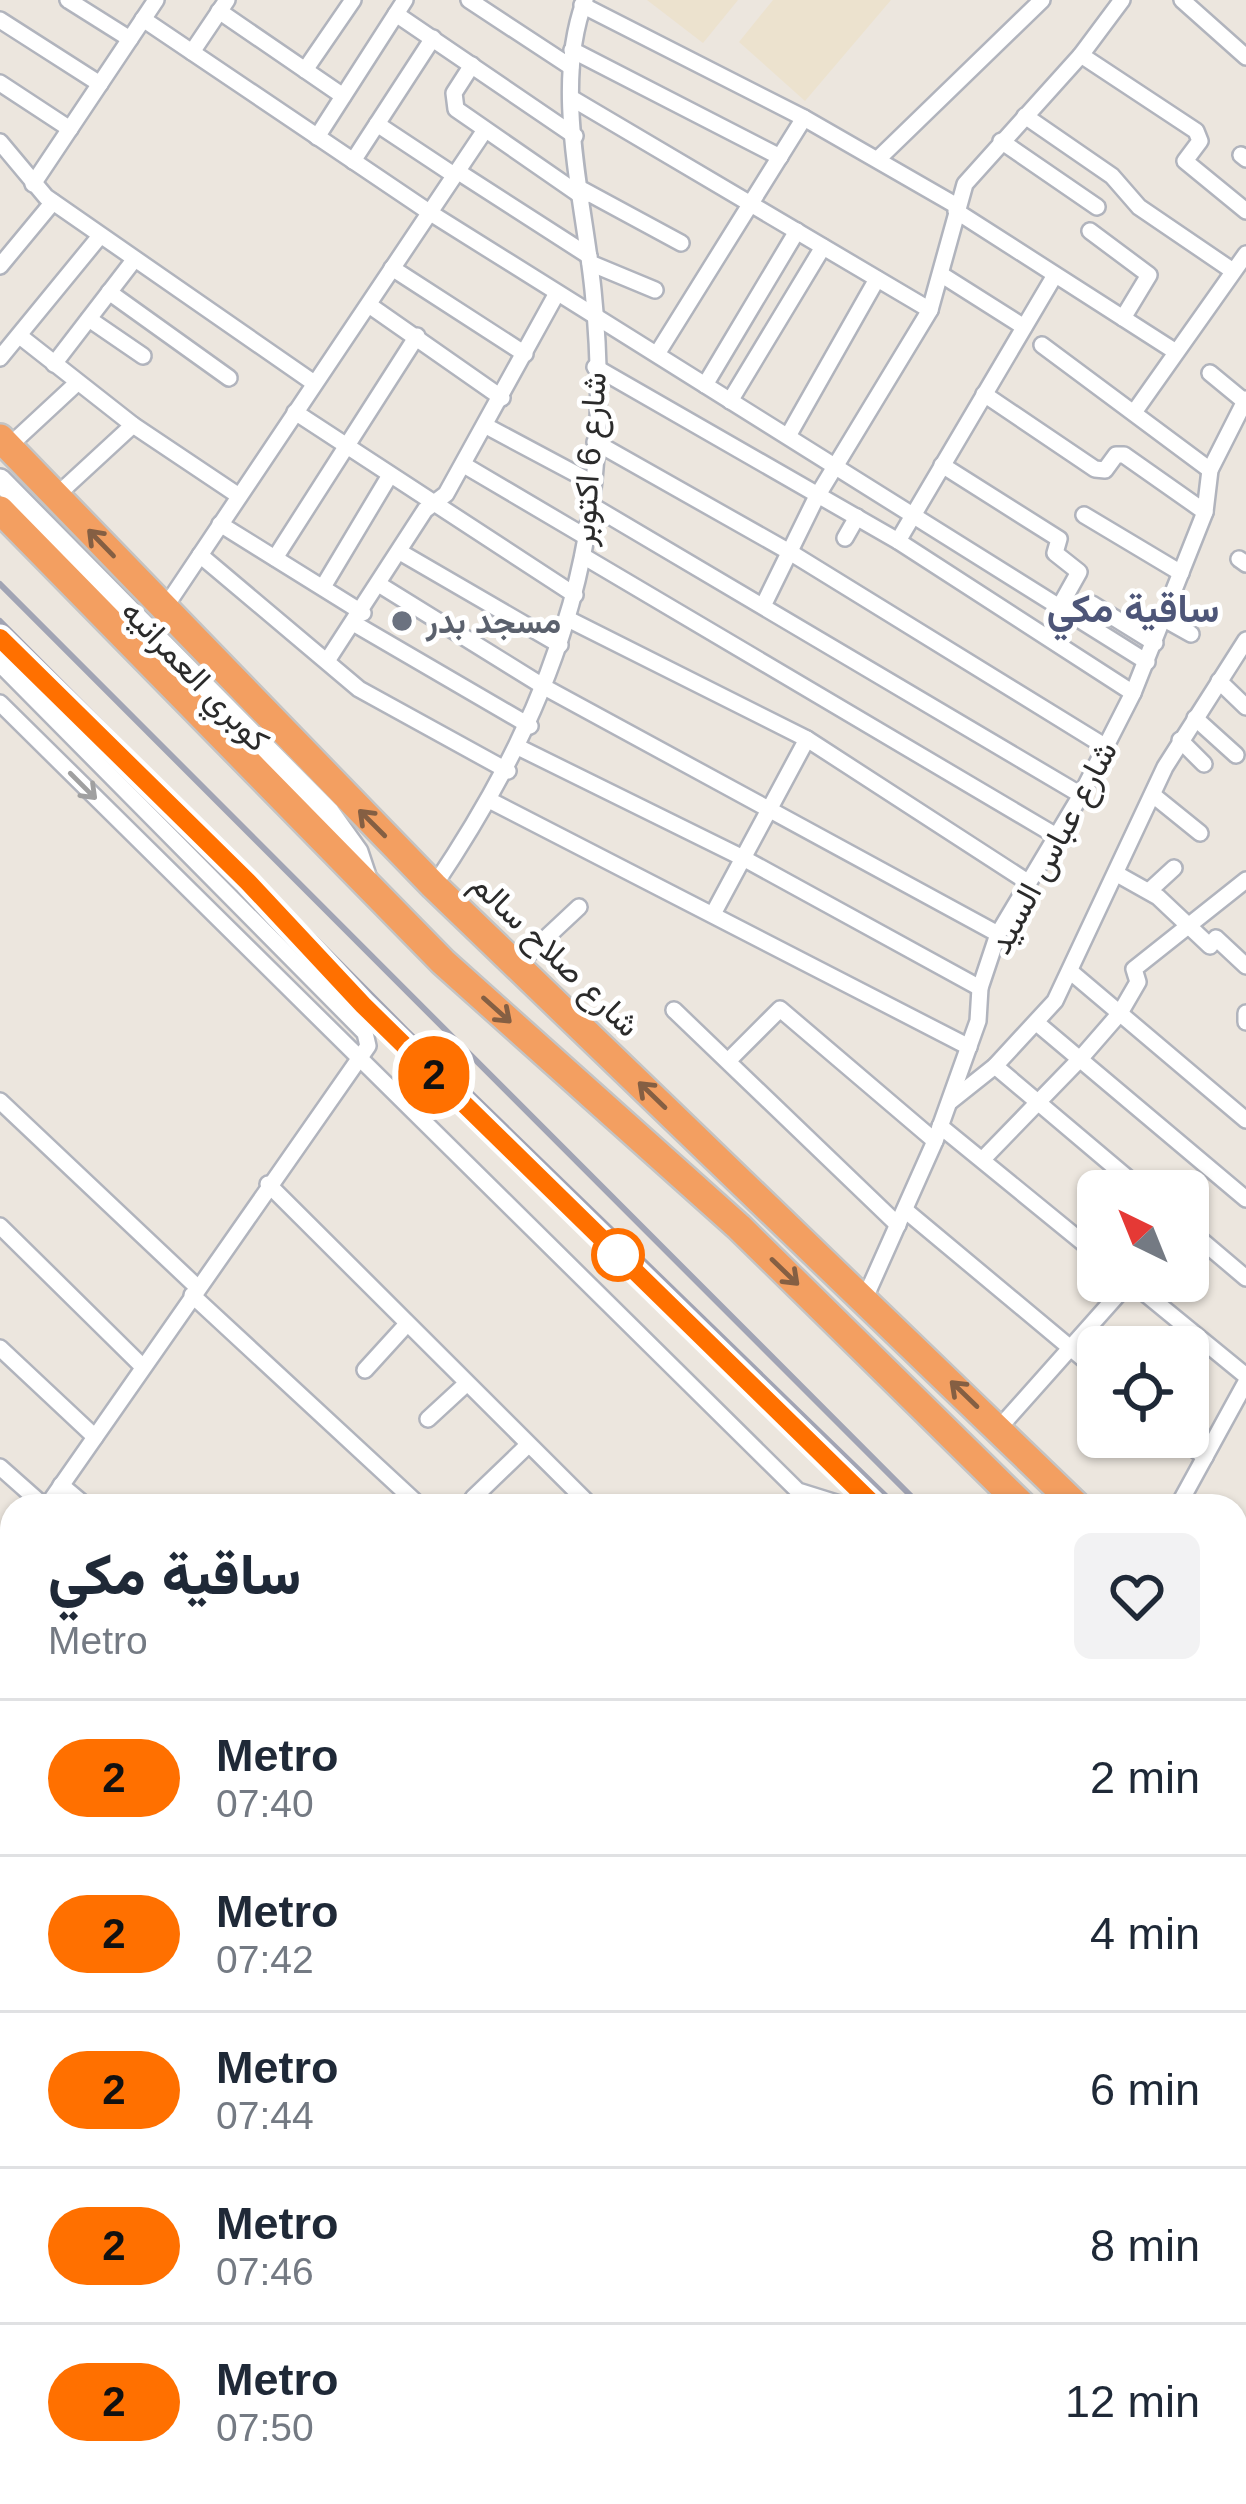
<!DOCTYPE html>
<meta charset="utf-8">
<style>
body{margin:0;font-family:Helvetica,Vazirmatn,sans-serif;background:#f2f2f3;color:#1f2937;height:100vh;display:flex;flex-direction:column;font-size:45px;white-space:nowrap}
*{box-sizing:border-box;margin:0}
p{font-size:39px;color:#747a83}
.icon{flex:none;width:66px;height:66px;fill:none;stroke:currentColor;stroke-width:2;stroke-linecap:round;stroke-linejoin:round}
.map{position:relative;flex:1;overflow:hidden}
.panel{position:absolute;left:0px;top:1494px;width:1248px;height:1011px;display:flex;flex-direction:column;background:#fff;border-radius:36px 36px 0 0;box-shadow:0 3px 9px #0004}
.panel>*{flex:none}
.badge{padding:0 24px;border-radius:39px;font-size:42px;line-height:78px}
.needle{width:78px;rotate:317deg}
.buttons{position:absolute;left:1077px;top:1170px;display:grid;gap:24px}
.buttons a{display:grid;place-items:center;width:132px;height:132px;border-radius:18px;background:#fff;box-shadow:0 3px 9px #0004;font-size:60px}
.map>.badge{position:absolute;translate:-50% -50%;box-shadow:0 0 0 6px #fff}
.round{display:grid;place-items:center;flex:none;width:126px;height:126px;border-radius:18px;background:#f2f2f3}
.headline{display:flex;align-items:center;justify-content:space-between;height:204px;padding:0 48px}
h1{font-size:57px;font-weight:800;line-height:90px}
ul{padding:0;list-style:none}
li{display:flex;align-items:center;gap:36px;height:156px;padding:0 48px;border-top:3px solid #e0e1e3}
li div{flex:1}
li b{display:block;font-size:45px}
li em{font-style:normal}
li .badge{min-width:132px;font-weight:700;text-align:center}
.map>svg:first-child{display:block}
.education{fill:#ece2ce}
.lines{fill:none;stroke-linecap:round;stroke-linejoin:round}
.street-casing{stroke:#b1b4bd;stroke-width:20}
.secondary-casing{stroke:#b1b4bd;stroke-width:26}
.highway-casing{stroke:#c4c4c4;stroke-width:32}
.street{stroke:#fff;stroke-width:15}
.secondary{stroke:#fff;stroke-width:21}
.highway{stroke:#f39f61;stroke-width:27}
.rail{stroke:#a1a4b4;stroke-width:6}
.oneway{stroke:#855f43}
.oneway2{stroke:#a0a0a0}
.line-casing{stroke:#fff;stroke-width:27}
.line{stroke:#ff7000;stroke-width:18}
.worship-dot{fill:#6b7280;stroke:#fff;stroke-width:4.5}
.stop-dot{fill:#fff;stroke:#ff7000;stroke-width:6}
.labels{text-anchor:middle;stroke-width:10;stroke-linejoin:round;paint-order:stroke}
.street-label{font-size:33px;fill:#2b2b2b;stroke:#fff}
.worship-label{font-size:33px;font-weight:bold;fill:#5b616d;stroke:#fff;text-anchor:start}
.quarter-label{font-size:39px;font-weight:bold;fill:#4e5678;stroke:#fff}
</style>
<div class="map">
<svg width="1246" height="2504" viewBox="0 0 1246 2504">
<rect width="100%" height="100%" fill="#ece6de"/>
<!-- education -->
<g class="education">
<polygon points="647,0 738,0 703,43"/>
<polygon points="773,0 891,0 805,101 739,42"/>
</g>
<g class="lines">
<!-- street casing -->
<g class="street-casing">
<g id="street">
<polyline points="68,0 130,39"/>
<polyline points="469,0 571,67"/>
<polyline points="1182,0 1246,57"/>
<polyline points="582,5 804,118 957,206"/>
<polyline points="219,11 343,96"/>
<polyline points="396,14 575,136"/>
<polyline points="143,19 429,212 1147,662"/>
<polyline points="0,20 100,84"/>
<polyline points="572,50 780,157"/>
<polyline points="192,52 227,0"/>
<polyline points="1081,55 1196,131 1200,141 1185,161 1246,211"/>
<polyline points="472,65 454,93 456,109 583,197"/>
<polyline points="305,70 353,0"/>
<polyline points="0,83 70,129"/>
<polyline points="573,99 930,310"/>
<polyline points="1025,116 1112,176 1139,207 1233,271"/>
<polyline points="377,124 454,175"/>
<polyline points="317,137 405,0"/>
<polyline points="1001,141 1097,207"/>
<polyline points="0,142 46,197 314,383"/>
<polyline points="1241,155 1246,159"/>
<polyline points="878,159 1042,0"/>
<polyline points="353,161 433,38"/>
<polyline points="457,171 589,256"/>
<polyline points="33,184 156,0"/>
<polyline points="583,190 681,243"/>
<polyline points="956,211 1176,352"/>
<polyline points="1090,231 1149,275 1123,318"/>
<polyline points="590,263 655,290"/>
<polyline points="0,266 53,202"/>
<polyline points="392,268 525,354"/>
<polyline points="942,275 1024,327"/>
<polyline points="109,292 229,378"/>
<polyline points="369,305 502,398"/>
<polyline points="89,319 143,356"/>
<polyline points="21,337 133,425 239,496"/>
<polyline points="1042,345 1210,470"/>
<polyline points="657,354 804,118"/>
<polyline points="0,358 100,236"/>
<polyline points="54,364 134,260"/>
<polyline points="595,367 898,541 1133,693"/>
<polyline points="1210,373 1244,401"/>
<polyline points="705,385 797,231"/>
<polyline points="984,394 1095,469 1105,470 1116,455 1124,455 1205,512"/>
<polyline points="730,401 823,247"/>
<polyline points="1135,411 1246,254"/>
<polyline points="295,412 575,595"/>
<polyline points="488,427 593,483"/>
<polyline points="788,436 877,279"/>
<polyline points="595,442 793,554 1106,747"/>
<polyline points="8,447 77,383"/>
<polyline points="464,465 586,537"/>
<polyline points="942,465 1059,539 1055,553 1079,572 1060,606"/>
<polyline points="56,496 133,425"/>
<polyline points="591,505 1081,795"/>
<polyline points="1084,515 1181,573"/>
<polyline points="220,524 363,613"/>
<polyline points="845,538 857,517"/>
<polyline points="898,541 1055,275"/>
<polyline points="400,552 560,645"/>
<polyline points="200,555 359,689 508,771"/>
<polyline points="583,556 1053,834"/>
<polyline points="275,558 417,336"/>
<polyline points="1239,559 1246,564"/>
<polyline points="380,585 546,688 998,934"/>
<polyline points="323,587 390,475"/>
<polyline points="1092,604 1155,643"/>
<polyline points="763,606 816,498 930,310 965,184 1081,55 1122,0"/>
<polyline points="164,609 485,130"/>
<polyline points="568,619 807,739 1026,881"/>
<polyline points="1166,620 1191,634"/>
<polyline points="355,624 530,726"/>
<polyline points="327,661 425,510 446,494 557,293"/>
<polyline points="0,664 365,1033 368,1046 47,1506"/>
<polyline points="1219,681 1246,707"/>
<polyline points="0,703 798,1491 846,1506"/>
<polyline points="1195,718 1236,755"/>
<polyline points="1180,740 1204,764"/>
<polyline points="520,748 743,858 980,988"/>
<polyline points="1153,795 1200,833"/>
<polyline points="491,801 969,1047"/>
<polyline points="1117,874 1158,897 1210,946 1216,938 1246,966"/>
<path d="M434 886C563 694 617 525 593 290 584 200 552 87 585 0"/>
<polyline points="1149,891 1174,868"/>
<polyline points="713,914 807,739"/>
<polyline points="517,965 579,907"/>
<polyline points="1071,972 1246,1120"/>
<polyline points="674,1010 898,1225"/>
<polyline points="1246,1013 1246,1022"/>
<polyline points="1038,1024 1246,1199"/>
<polyline points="728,1061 780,1009 935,1141"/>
<polyline points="995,1066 1143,1191"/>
<polyline points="0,1101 197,1287"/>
<polyline points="951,1101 995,1066 1055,1001 1165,767 1246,640"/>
<polyline points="940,1126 1098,1255"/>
<polyline points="983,1159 1080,1059 1120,1013 1138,982 1134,969 1246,880"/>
<polyline points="268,1184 591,1506"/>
<polyline points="905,1210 1098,1371"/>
<polyline points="0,1226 143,1367"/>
<polyline points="1188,1229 1246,1278"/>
<polyline points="1130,1281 1246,1376"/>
<polyline points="192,1295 420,1506"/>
<polyline points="865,1298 935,1141 978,1021 980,988 998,934 1081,795 1133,693 1205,512 1210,470 1246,399"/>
<polyline points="0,1348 95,1437"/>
<polyline points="365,1370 406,1325"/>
<polyline points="428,1419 466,1384"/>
<polyline points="999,1428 1130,1281"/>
<polyline points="1179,1437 1205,1457"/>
<polyline points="0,1467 44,1506"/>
<polyline points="61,1485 86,1506"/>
<polyline points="473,1498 528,1445"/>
<polyline points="1178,1506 1246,1382"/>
<polyline points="1236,1561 1246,1542"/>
<polyline points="0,1575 12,1558"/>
<polyline points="0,1608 12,1617"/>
<polyline points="0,1750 12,1734"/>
<polyline points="0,1756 12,1765"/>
<polyline points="0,1859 12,1869"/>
<polyline points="1236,1868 1246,1878"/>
<polyline points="0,1911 12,1892"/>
<polyline points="1236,1931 1246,1939"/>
<polyline points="0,1975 12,1982"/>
<polyline points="1236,2048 1246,2057"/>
<polyline points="0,2108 12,2118"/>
<polyline points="1236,2131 1246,2120"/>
<polyline points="1236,2198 1246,2206"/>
<polyline points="0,2203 12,2186"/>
<polyline points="1236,2324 1246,2332"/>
<polyline points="0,2342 12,2325"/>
<polyline points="1236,2419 1246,2427"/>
<polyline points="270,2493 285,2504"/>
<polyline points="483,2493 497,2504"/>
<polyline points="561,2493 576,2504"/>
<polyline points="675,2493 688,2504"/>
<polyline points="823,2493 837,2504"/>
<polyline points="948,2493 960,2504"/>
<polyline points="1138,2493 1152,2504"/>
<polyline points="165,2504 174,2493"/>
<polyline points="405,2504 405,2493"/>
<polyline points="732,2504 741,2493"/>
<polyline points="1076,2504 1085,2493"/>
</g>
</g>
<!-- secondary casing -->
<g class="secondary-casing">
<g id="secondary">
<polyline points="0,480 329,813 357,852 366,879"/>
<polyline points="0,2427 12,2438"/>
<polyline points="77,2493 90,2504"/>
</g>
</g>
<!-- highway casing -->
<g class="highway-casing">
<g id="highway">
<polyline points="0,438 434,886 1077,1506"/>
<polyline points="0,510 443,962 739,1227 1023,1506"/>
<polyline points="1236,1671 1246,1681"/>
<polyline points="1236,1719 1246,1729"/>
<polyline points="0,2470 12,2480"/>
<polyline points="28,2493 42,2504"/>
</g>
</g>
<!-- street -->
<use href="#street" class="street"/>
<!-- secondary -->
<use href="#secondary" class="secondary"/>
<!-- highway -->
<use href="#highway" class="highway"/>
<!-- rail -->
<g class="rail">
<polyline points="0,584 921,1506"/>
<polyline points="0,621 406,1030 896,1506"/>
<polyline points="1236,1839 1246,1849"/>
</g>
</g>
<!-- one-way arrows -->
<defs><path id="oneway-shaft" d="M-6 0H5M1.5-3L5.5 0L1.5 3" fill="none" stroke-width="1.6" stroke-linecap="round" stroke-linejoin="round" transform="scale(3)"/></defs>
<g class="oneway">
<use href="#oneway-shaft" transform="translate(101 543) rotate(-134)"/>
<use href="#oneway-shaft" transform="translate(372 823) rotate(-135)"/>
<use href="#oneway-shaft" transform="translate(497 1010) rotate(42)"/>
<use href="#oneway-shaft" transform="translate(652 1095) rotate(-136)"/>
<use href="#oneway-shaft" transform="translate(785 1272) rotate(44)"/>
<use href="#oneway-shaft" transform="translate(964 1394) rotate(-136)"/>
</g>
<use class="oneway2" href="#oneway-shaft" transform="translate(83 786) rotate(45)"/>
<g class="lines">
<!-- line casing -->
<g class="line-casing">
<polyline id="line" points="0,638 248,882 363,1005 875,1506"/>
</g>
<!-- line -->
<use href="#line" class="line"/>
</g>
<!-- markers -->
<circle class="worship-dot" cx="402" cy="621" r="12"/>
<circle class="stop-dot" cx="618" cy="1255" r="24"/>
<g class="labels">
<!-- street labels -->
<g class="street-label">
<text transform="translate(588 459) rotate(-86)" y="12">شارع 6 اكتوبر</text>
<text transform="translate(196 675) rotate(46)" y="12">كوبري العمرانيه</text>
<text transform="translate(1052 847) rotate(-62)" y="12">شارع عباس السيد</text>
<text transform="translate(556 954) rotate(44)" y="12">شارع صلاح سالم</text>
</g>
<!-- worship labels -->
<g class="worship-label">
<text x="426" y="633">مسجد بدر</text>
</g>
<!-- quarter labels -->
<g class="quarter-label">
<text x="1133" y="622">ساقية مكي</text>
</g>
</g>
</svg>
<div class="buttons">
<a><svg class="needle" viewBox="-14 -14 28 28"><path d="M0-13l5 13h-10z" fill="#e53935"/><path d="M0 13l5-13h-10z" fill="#747a83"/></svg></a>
<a><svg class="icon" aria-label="locate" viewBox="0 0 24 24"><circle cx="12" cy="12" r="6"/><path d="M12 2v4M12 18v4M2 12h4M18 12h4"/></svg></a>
</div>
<b class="badge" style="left:434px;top:1075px;background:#ff7000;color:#111">2</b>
<section class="panel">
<div class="headline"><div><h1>ساقية مكي</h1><p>Metro</p></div><a class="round"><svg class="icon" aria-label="heart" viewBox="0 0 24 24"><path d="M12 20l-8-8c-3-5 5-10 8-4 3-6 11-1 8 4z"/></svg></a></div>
<ul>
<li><span class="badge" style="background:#ff7000;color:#111">2</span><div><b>Metro</b><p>07:40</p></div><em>2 min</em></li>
<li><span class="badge" style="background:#ff7000;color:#111">2</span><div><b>Metro</b><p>07:42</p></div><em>4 min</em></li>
<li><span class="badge" style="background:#ff7000;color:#111">2</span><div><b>Metro</b><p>07:44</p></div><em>6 min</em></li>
<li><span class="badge" style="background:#ff7000;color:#111">2</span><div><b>Metro</b><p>07:46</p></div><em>8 min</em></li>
<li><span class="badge" style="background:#ff7000;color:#111">2</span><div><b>Metro</b><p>07:50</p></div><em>12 min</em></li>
</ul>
</section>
</div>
